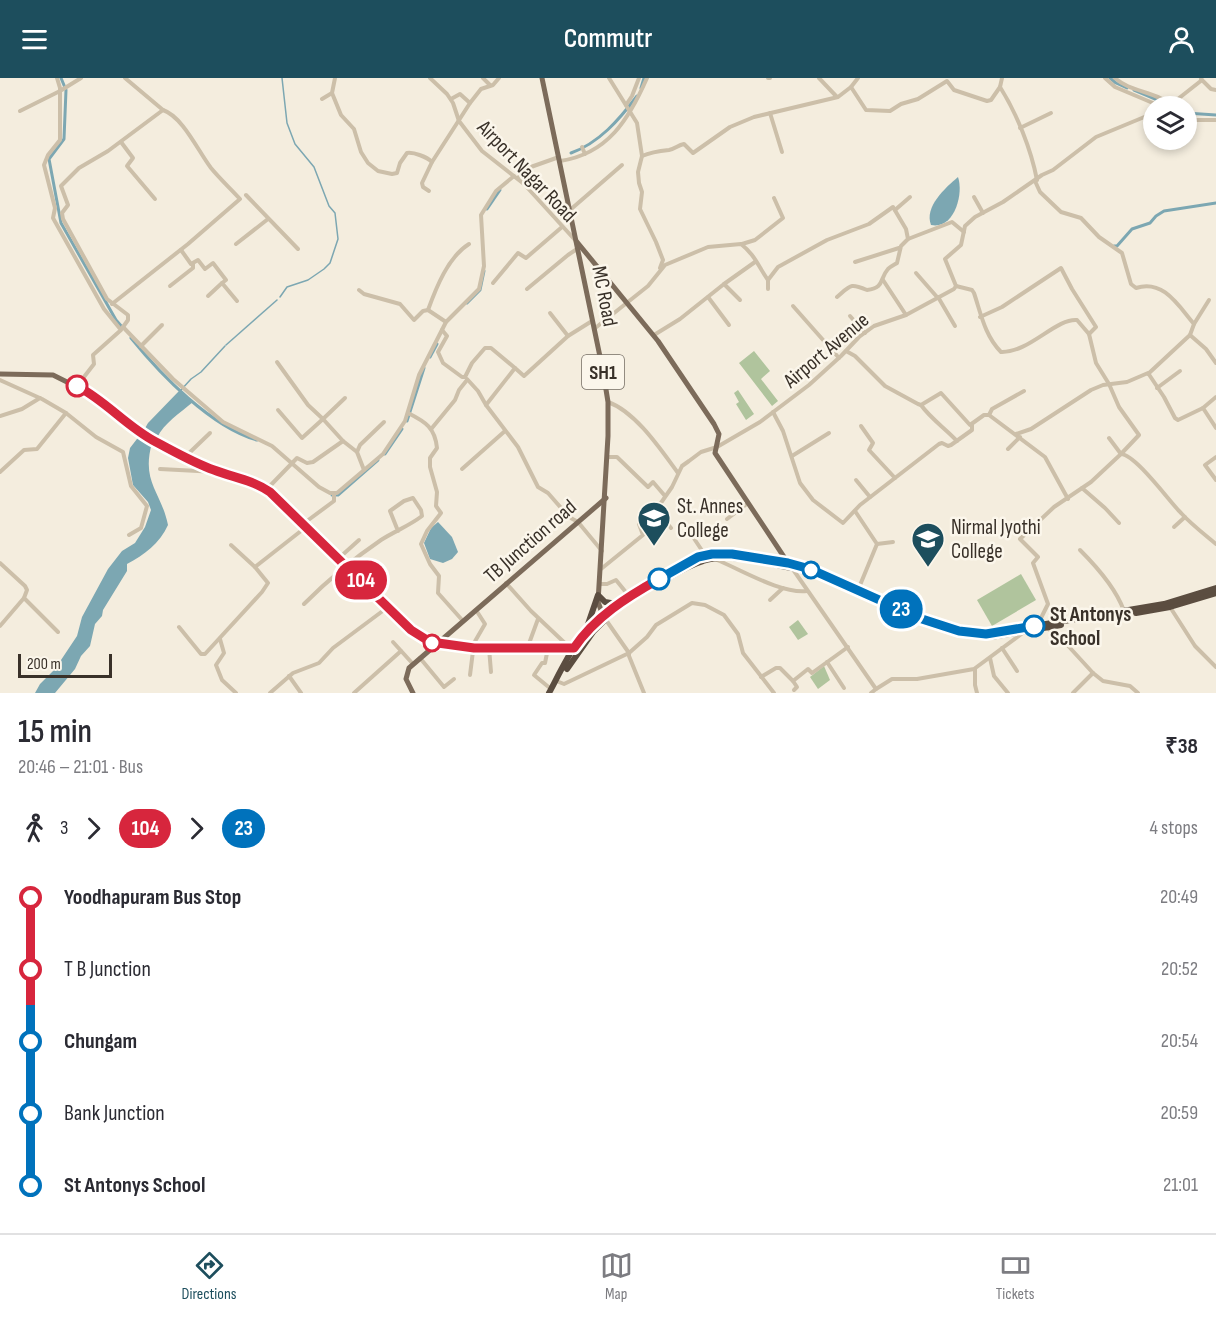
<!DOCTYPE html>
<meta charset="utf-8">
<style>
body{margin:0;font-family:"Sofia Sans Condensed",sans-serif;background:#f7f7f7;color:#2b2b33;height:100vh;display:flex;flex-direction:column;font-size:22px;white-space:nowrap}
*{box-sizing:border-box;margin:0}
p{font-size:20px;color:#7c7c81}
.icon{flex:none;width:33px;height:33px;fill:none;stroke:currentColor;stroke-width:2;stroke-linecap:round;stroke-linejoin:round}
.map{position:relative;height:615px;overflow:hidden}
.sheet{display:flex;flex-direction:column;background:#fff;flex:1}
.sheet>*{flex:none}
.badge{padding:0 12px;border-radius:20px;font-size:21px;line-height:39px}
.tools{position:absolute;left:1143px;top:18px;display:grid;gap:12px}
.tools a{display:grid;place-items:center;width:54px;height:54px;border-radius:50%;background:#fff;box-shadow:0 3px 9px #0003;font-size:30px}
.scale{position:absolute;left:18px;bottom:15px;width:94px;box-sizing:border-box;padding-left:6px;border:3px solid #393129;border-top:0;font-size:16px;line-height:21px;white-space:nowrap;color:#393129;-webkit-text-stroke:4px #fbf6eb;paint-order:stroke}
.map>.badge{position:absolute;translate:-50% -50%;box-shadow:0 0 0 3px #fff}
.legs{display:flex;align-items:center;gap:9px;height:66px;padding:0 18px;font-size:20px}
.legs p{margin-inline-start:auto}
.headline{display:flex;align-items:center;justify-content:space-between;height:102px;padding:0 18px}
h1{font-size:33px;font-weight:600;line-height:45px}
ul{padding:0 18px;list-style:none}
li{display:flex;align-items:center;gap:21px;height:72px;font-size:22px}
li i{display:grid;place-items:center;width:9px;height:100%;margin:0 8px;background:currentColor}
li i::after{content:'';width:15px;height:15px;margin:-8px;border:4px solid;border-radius:50%;background:#fff}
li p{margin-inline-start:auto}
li:first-child i{background:linear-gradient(#0000 50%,currentColor 0)}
li:last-child i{background:linear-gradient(currentColor 50%,#0000 0)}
header{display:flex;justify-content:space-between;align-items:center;height:78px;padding:0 18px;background:#1d4e5d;color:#fff;font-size:27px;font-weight:600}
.menu{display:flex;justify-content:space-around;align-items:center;height:84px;border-top:2px solid #e1e1e2;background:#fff;font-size:16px;color:#7c7c81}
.menu a{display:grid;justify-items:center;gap:3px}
.menu .selected{color:#1d4e5d}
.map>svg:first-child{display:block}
.green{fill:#b0c49d}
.water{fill:#7ca7b2}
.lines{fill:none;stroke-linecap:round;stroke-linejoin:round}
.stream{stroke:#7ca7b2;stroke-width:1.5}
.canal{stroke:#7ca7b2;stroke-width:3}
.minor{stroke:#ccbfa9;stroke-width:4}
.major{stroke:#7c6b5a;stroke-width:5}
.highway{stroke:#5b4d40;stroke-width:6}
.line-1-casing{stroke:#fff;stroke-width:14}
.line-2-casing{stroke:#fff;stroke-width:14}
.line-1{stroke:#d7263d;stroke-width:9}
.line-2{stroke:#0072bc;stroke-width:9}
.stop-1-dot{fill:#fff;stroke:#d7263d;stroke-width:3}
.stop-2-dot{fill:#fff;stroke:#0072bc;stroke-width:3}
.labels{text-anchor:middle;stroke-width:5;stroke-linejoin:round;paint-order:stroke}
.shield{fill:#fbf6eb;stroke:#736c63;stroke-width:1.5}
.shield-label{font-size:20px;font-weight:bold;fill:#393129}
.street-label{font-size:21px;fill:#393129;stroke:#fbf6eb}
.poi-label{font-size:21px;fill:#393129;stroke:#fbf6eb;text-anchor:start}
.stop-label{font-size:21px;font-weight:bold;fill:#393129;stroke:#fbf6eb;text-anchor:start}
</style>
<header><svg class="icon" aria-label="menu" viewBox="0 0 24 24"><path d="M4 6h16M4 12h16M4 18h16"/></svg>Commutr<svg class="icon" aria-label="person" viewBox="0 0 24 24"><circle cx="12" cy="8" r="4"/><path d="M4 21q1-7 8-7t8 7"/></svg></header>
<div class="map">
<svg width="1216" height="615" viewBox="0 0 1216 615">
<rect width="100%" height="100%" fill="#f4edde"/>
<!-- green -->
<g class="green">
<polygon points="754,273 770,293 761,301 778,323 772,328 739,285"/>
<polygon points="738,312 754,336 746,342 736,326 739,324 734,315"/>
<polygon points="1021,496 1036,522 992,548 977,522"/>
<polygon points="798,542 808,556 798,562 789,549"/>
<polygon points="824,588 830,602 818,611 810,599"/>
</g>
<!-- water -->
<g class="water">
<path d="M958 99C964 116 954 152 931 147 924 129 945 110 958 99Z"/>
<path d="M179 313 193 324C180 335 164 345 157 360L144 352 148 345Z"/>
<path d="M140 357 152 365C141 404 161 413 168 447 160 465 144 477 127 486V493L103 532 102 538 95 546 90 568 81 578 75 591 55 615H35L40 606 55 591 77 558 82 539 108 491 122 473 135 465 145 449 151 432 148 424 133 407 128 380 130 370Z"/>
<polygon points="438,444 452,459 458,474 452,481 443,485 430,481 424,465 431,450"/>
</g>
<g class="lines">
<!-- stream -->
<g class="stream">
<polyline points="280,219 287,209 308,202 324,191 330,185 338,161 335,135 329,128 314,89 295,66 287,45 282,0"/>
<polyline points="226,267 277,222"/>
<polyline points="181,312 191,301 201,294 225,268"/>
</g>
<!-- canal -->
<g class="canal">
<polyline points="61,0 66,12 64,61 49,81 61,145 116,242 123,250"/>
<polyline points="1110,0 1116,5 1127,10"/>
<polyline points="641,10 644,0"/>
<polyline points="1134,12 1160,23 1167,28"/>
<polyline points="1186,35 1216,37"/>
<path d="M571 75C599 65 619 42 637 18"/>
<polyline points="487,131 500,112"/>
<polyline points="1114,168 1117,168 1132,151 1150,145 1156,138 1164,133 1216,125"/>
<polyline points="467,225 480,212 484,193"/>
<path d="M131 260C161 297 211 349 257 362"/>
<polyline points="430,279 437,266"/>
<polyline points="407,343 424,290"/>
<polyline points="385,376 402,351"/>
<polyline points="332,417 338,417 378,382"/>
</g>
<!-- minor -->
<g class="minor">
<polyline points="57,0 60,10 60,62 48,77 44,87 55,130 53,140 104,231 121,252 93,277 94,286 77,308"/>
<polyline points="430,0 447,16 453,25 459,43 482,73 524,106 575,162"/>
<polyline points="483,0 490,7"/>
<polyline points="609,0 637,45 642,78 638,94 639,105 642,114 640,131 656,164 663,182 660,190"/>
<polyline points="768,0 770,0"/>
<polyline points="819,0 837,19"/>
<path d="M1002 0 1000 9C1017 36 1031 71 1037 102"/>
<polyline points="1105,0 1115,9 1160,28"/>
<path d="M1115 0C1130 14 1155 13 1171 27"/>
<polyline points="1201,1 1211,11 1216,12"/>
<polyline points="851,9 866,32 890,33 901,26 918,21 947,3 954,12 987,23 991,22 1000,9"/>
<path d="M332 15 341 37 354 51 361 74 368 85 378 93 392 96 397 95 400 85 407 75C414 74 427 79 432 84L422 105 423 109 429 113"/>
<polyline points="322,21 332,15 335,0"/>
<polyline points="451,21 460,16 470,25 481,11 493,7 499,0"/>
<polyline points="626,27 632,18 639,0"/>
<polyline points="1169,28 1202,2"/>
<polyline points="20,33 60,13 81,0"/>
<polyline points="770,35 782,74"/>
<polyline points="1186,42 1216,42"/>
<polyline points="1020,50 1051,35"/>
<polyline points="121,64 133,80 127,88 155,121"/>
<polyline points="582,69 585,76"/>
<path d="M642 78C651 74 659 73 669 72 675 71 678 67 684 66L693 75 730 49 754 39 838 19 851 9 858 0"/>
<path d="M560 83C608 76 629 41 647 0"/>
<polyline points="432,84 470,25"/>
<polyline points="518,100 528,90 559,79"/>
<path d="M1035 103 1040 114 1061 134 1081 140 1099 159 1122 175 1131 206 1136 210C1163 201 1178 227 1194 246L1190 257 1206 271 1216 285"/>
<polyline points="246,117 298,171"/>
<polyline points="974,119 983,135"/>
<polyline points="570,132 622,87"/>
<polyline points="895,132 910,119"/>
<polyline points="908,161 952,144 964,154"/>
<polyline points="236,166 268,141"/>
<polyline points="742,166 755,162 783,140 774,120"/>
<polyline points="181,172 191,186 198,182 205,191 213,185 226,202 222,205 237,223"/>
<polyline points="855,184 899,170"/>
<polyline points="916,195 937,219"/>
<polyline points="883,202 906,237"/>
<polyline points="493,205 518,175 526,180 562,149"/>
<polyline points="724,206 755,184"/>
<polyline points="170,208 193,190 193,186"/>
<path d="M956 208 972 212 974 215C981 236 985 258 1001 274 1029 275 1056 240 1077 242L1089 256 1096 285 1109 306 1119 329 1139 357 1121 376 1109 360"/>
<polyline points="527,211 568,177 577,171"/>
<path d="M768 211V202L778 189 827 162 869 146 893 129 906 151 908 161 901 168 897 185C894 187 891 188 888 191 879 201 885 210 867 212 850 205 851 207 837 219"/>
<path d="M359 212 364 216 400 226 414 242 423 233 428 232C436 210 448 179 469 166"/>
<polyline points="208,218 222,205"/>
<polyline points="708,219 729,247"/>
<polyline points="938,219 955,248"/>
<path d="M112 226 188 166 240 121C230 110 220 101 211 90 198 73 183 39 163 32"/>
<polyline points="793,228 839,280"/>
<polyline points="428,232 446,244"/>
<polyline points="550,235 568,258"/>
<polyline points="850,238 865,255"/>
<polyline points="980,239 1002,229 1061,190 1072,211 1096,249 1089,256"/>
<polyline points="1194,246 1209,222"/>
<polyline points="123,249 173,301 223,344 272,368 319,409 330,415 337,415 383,376 405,343 419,297 446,244 479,211 484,188 481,137 496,113 514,98"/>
<polyline points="123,249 128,242 128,237 107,221 63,141 62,135 68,127 61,108 79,90 108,73 163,32 125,0"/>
<path d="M594 251 648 208 665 187 708 169 741 166C755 177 758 188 768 202"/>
<polyline points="442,252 447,258 438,274 443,285 462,299 465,299 472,285 485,270 491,270 515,290 486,327 518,369 538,409 548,415 569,439 578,444 602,473"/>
<polyline points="654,257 680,241 724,206 740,222"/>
<polyline points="141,268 162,247"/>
<polyline points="846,273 855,278 885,308 918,326 921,327 941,315 970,347 984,337 989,337 1045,379 1068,421"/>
<polyline points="277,284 308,327 323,341 345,320"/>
<polyline points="515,290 524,298 568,258 592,243"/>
<polyline points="1148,296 1190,257"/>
<polyline points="467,301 478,313 486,327"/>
<polyline points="0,302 42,321 66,335 37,371 24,372 0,394"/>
<polyline points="1157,310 1180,293"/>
<path d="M608 324C636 334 661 372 678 395"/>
<path d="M921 327C931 341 945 350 957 363"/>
<polyline points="1203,330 1216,350"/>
<polyline points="278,332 302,360 323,341 343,363 357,374 364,392"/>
<polyline points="773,334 783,353 800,405 813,422 843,445 860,427 939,366 942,365 948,368 951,367 972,352 972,347"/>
<polyline points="66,335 96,359 123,374 131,408 147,428 141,450 129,457"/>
<path d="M408 335C426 344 435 350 437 370L430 380V389L437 414 436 428 441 435 427 453 421 466 430 486 439 498 438 515 463 543"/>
<polyline points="989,337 992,331 1024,313"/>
<polyline points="0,338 22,331 40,320"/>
<polyline points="861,348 873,365 869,372 895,400"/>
<polyline points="432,350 455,322 459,312 467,302"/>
<polyline points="1016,356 1031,351 1091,312 1103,307 1127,304 1148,295 1164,319 1175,340 1178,342 1203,330 1216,319"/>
<polyline points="1008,371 1020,359"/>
<polyline points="357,374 360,367 384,344"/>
<polyline points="186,378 210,355"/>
<polyline points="792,378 829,355"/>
<polyline points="607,379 617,379 648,409 653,404 665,418"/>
<polyline points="1216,379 1205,387 1216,402"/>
<polyline points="160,391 217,394"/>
<polyline points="462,391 505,353"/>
<polyline points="856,402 870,419"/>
<polyline points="1082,410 1105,430 1119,445"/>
<polyline points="266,412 297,380 307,385 313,384 343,363"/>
<polyline points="656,432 671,450"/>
<polyline points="855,433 877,466 858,512"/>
<polyline points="727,441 748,425"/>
<polyline points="1174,449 1185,439"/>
<polyline points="691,456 705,477"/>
<polyline points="877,466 893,464"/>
<path d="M1080 472C1097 489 1116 510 1124 533"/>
<polyline points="339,480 359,462"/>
<path d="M717 482C742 492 781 516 807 513"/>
<polyline points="0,485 25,508 27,512 24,520 58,554"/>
<polyline points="255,489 306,449 307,443 334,423 334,416"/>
<polyline points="792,490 876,611 892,601 917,601 974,591 1024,554"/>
<polyline points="601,491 643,457 639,446 656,432 672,409 682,388 689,383 701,374 717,369 760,344 809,307 841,278 859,259 874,248 906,237 954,211 956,208 945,181 961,167 965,148 975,139 1003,124 1042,97 1053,92 1096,59 1154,35"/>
<polyline points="506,505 531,533 568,568"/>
<polyline points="599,506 607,506 616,502 629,518"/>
<polyline points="770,522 783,510"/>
<path d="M304 526C328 502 353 481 381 462 395 453 409 448 422 438L421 432 413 420 404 423 390 433 398 453"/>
<polyline points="1170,529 1195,568 1216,589"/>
<polyline points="606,542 629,575 629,578 644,615"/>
<path d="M1038 546 1048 526 1033 485 1038 479 1020 461 1054 429 1091 404 1121 376C1136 377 1169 423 1181 435 1191 446 1204 456 1216 466"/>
<polyline points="0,548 24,520"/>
<polyline points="179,549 201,576 205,576 262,514 268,505 255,489 231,467"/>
<polyline points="1046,549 1060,559 1093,595 1103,603 1130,608 1138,615"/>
<polyline points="220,561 224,575 216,587 222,602 236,615"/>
<polyline points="393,564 413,586"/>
<polyline points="438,565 474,570 573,570"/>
<polyline points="489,570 491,594"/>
<polyline points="548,570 545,585 542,585 534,597 551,611"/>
<polyline points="1002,570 1017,593"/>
<polyline points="527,571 538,541"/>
<polyline points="420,580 444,609 454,601"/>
<polyline points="990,580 994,598 1008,615"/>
<polyline points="827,584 844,610"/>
<polyline points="975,591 975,607 977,615"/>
<polyline points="470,597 474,565 485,546 476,532"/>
<polyline points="289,598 301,615"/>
<polyline points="761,599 776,590 780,590 793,603"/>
<polyline points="559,604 564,606 629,575 647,559 656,547 692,525 705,527 724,537 738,556 743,575 774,615"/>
<polyline points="794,612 797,609 793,603 808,591 812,595 848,569"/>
<polyline points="270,615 293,595 319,585 333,570 388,529"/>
<polyline points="354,615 401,573"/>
<polyline points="871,615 876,611"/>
<polyline points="1073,615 1093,595"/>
</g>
<!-- major -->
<g class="major">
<polyline points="542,0 603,293 608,324 608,358 598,524 604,540"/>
<polyline points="577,164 658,263 714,346 719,356 715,375 788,485"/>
<polyline points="0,296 53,297 87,314 131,349 155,364 212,391 251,403 279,421 411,552 435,567"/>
<polyline points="413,615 406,601 409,590 606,420"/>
</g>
<!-- highway -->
<g class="highway">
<path d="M652 509C668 501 685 488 703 483 729 474 769 486 796 491"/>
<polyline points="1136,535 1170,529 1216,515"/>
<polyline points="586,552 598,517 605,524 616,526"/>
<polyline points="991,559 1061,547"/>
<polyline points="567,591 593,554 613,534"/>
<path d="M549 615C558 598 567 579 578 563 599 536 628 519 657 502 672 493 689 481 706 477 721 474 736 477 751 479 763 481 775 482 787 485 831 495 872 519 914 537 940 548 964 558 993 555L1164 526 1216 510"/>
</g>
</g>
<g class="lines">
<!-- line-1 casing -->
<g class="line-1-casing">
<path id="line-1" d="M77 308C106 323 127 349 156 364 175 374 194 385 214 392 235 400 250 401 270 414L411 552 435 567 438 565 474 570H574C595 539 627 519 659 501"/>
</g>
<!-- line-2 casing -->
<g class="line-2-casing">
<polyline id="line-2" points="659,501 698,479 712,476 732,476 788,485 810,491 922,541 959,553 986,556 1034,548"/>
</g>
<!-- line-1 -->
<use href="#line-1" class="line-1"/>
<!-- line-2 -->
<use href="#line-2" class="line-2"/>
</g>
<!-- icons -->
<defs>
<g id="university-pin" transform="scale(1.725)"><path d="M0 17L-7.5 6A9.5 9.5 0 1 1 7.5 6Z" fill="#1d4e5d" stroke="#fbf6eb"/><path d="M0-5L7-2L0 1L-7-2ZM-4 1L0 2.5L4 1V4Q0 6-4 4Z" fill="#fff"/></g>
</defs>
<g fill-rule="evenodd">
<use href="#university-pin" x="654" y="440"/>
<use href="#university-pin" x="928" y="461"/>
</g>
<!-- markers -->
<g class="stop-1-dot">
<circle cx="77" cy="308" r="10"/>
<circle cx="432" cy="565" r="8"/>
</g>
<g class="stop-2-dot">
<circle cx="811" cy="492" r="8"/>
<circle cx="659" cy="501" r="10"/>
<circle cx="1034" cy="548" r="10"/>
</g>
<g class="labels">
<!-- shield labels -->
<rect class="shield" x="582" y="277" width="42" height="34" rx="4.5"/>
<g class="shield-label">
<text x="603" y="301">SH1</text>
</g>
<!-- street labels -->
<g class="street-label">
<text transform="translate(527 93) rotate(46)" y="7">Airport Nagar Road</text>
<text transform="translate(605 218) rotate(79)" y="7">MC Road</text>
<text transform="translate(826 272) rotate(-40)" y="7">Airport Avenue</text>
<text transform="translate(530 463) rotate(-41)" y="7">TB Junction road</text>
</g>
<!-- poi labels -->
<g class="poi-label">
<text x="677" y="435">St. Annes<tspan x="677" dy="24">College</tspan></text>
<text x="951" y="456">Nirmal Jyothi<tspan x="951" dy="24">College</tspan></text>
</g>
<!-- stop labels -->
<g class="stop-label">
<text x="1050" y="543">St Antonys<tspan x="1050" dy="24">School</tspan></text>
</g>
</g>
</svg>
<div class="tools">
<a><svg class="icon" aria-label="layers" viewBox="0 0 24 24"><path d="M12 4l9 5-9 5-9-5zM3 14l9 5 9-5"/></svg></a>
</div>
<div class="scale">200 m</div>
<b class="badge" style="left:361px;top:502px;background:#d7263d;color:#fff">104</b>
<b class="badge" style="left:901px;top:531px;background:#0072bc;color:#fff">23</b>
</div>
<section class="sheet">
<div class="headline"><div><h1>15 min</h1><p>20:46 – 21:01 · Bus</p></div><b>₹38</b></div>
<div class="legs"><svg class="icon" aria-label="walk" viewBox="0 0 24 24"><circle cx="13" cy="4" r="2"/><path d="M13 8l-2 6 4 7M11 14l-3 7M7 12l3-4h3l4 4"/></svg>3<svg class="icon" aria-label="forward" viewBox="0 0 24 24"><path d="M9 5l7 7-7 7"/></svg><b class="badge" style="background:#d7263d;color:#fff">104</b><svg class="icon" aria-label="forward" viewBox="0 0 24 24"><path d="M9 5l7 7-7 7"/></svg><b class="badge" style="background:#0072bc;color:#fff">23</b><p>4 stops</p></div>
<ul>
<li><i style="color:#d7263d"></i><b>Yoodhapuram Bus Stop</b><p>20:49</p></li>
<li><i style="color:#d7263d"></i><span>T B Junction</span><p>20:52</p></li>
<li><i style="color:#0072bc"></i><b>Chungam</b><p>20:54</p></li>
<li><i style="color:#0072bc"></i><span>Bank Junction</span><p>20:59</p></li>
<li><i style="color:#0072bc"></i><b>St Antonys School</b><p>21:01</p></li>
</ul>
</section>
<nav class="menu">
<a class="selected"><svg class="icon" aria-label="directions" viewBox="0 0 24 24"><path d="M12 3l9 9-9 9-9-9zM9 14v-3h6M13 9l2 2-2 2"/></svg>Directions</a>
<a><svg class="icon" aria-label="map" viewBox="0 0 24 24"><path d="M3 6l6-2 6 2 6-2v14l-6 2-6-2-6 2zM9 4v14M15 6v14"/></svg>Map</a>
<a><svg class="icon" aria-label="tickets" viewBox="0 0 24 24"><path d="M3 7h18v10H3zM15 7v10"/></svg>Tickets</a>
</nav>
